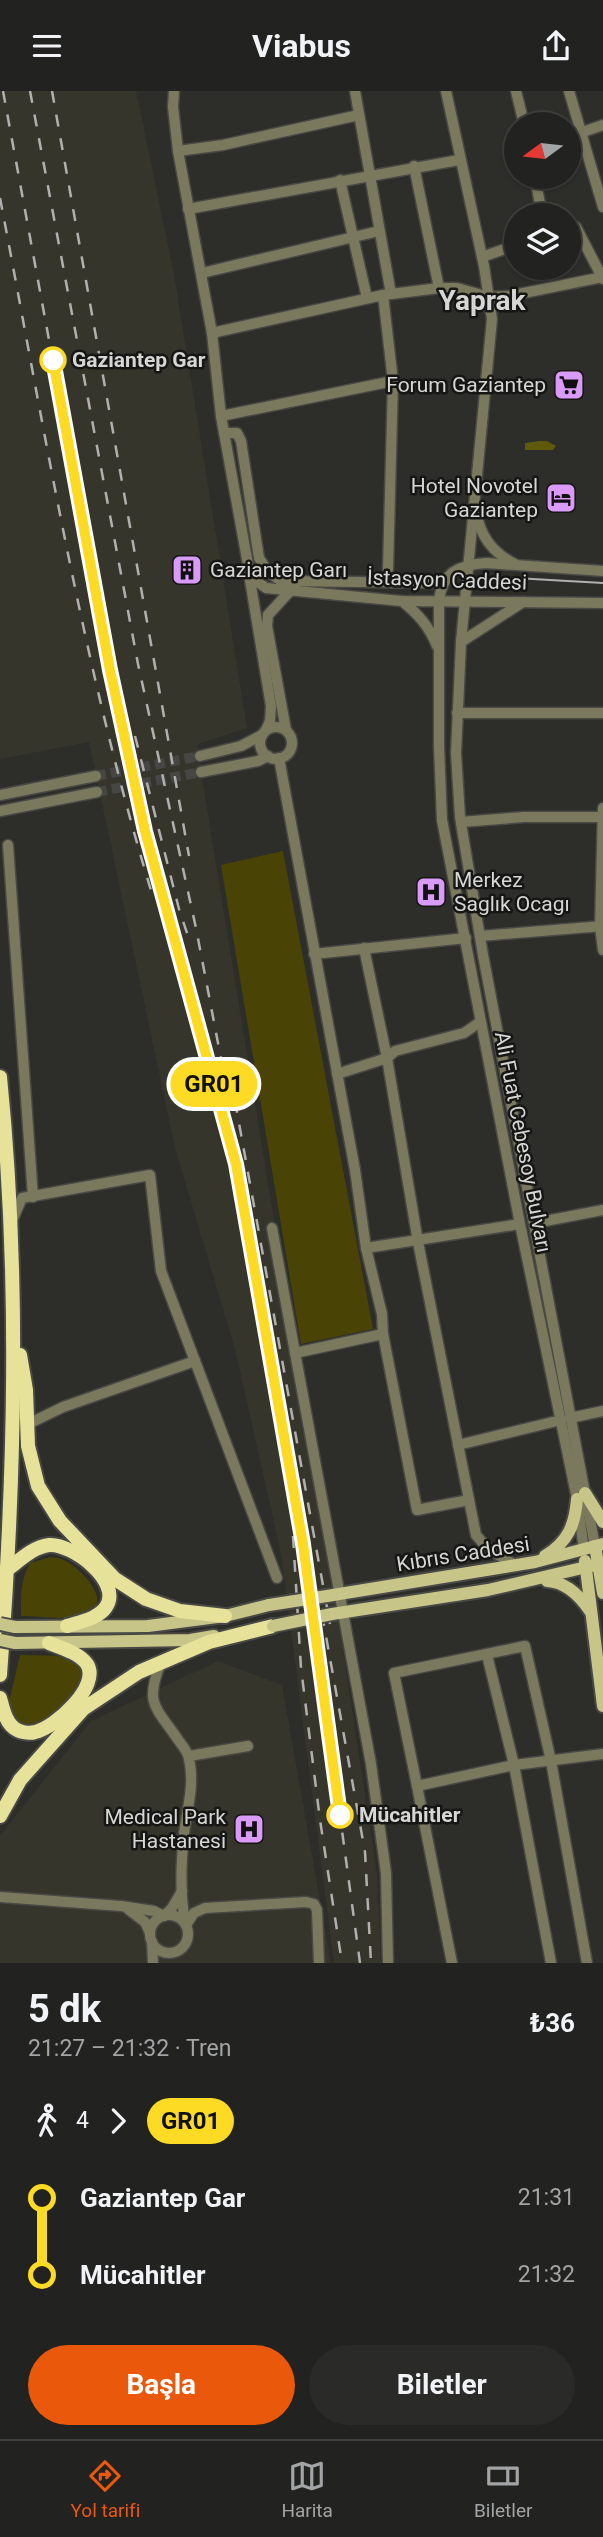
<!DOCTYPE html>
<html lang="tr">
<meta charset="utf-8">
<style>
body{margin:0;font-family:Roboto,sans-serif;background:#2a2a29;color:#f1f3f6;height:100vh;display:flex;flex-direction:column;font-size:26px;white-space:nowrap}
*{box-sizing:border-box;margin:0}
p{font-size:23px;color:#a2a4a5}
.icon{flex:none;width:38px;height:38px;fill:none;stroke:currentColor;stroke-width:2;stroke-linecap:round;stroke-linejoin:round}
.map{position:relative;height:1872px;overflow:hidden}
.side{display:flex;flex-direction:column;background:#222220;flex:1}
.side>*{flex:none}
.badge{padding:0 14px;border-radius:23px;font-size:24px;line-height:46px}
.needle{width:46px;rotate:255deg}
.controls{position:absolute;left:504px;top:21px;display:grid;gap:14px}
.controls a{display:grid;place-items:center;width:77px;height:77px;border-radius:50%;background:#222220;box-shadow:0 2px 5px #0004,0 0 0 2px #3f3f3e;font-size:35px}
.map>.badge{position:absolute;translate:-50% -50%;box-shadow:0 0 0 4px #fff}
.legs{display:flex;align-items:center;gap:10px;height:77px;padding:0 28px;font-size:23px}
.legs p{margin-inline-start:auto}
.summary{display:flex;align-items:center;justify-content:space-between;height:119px;padding:0 28px}
h1{font-size:38px;font-weight:700;line-height:52px}
.action{display:flex;gap:14px;margin-top:auto;padding:14px 28px}
.action a{flex:1;height:80px;border-radius:42px;background:#ea580c;color:#fff;font-size:28px;font-weight:700;line-height:80px;text-align:center}
.action a+a{background:#2a2a29;color:#f1f3f6}
ul{padding:0 28px;list-style:none}
li{display:flex;align-items:center;gap:24px;height:77px;font-size:26px}
li i{display:grid;place-items:center;width:10px;height:100%;margin:0 9px;background:currentColor}
li i::after{content:'';width:18px;height:18px;margin:-9px;border:5px solid;border-radius:50%;background:#222220}
li p{margin-inline-start:auto}
li:first-child i{background:linear-gradient(#0000 50%,currentColor 0)}
li:last-child i{background:linear-gradient(currentColor 50%,#0000 0)}
header{display:flex;justify-content:space-between;align-items:center;height:91px;padding:0 28px;background:#222220;font-size:32px;font-weight:700}
.dock{display:flex;justify-content:space-around;align-items:center;height:98px;border-top:2px solid #3f3f3e;background:#222220;font-size:19px;color:#a2a4a5}
.dock a{display:grid;justify-items:center;gap:4px}
.dock .active{color:#ea580c}
.map>svg:first-child{display:block}
.built{fill:#36352c}
.green{fill:#494405}
.water{fill:#5f5a0b}
.lines{fill:none;stroke-linecap:round;stroke-linejoin:round}
.minor-tunnel{stroke:#464644;stroke-width:10;stroke-dasharray:10 5;stroke-linecap:butt}
.minor-casing{stroke:#484845;stroke-width:13}
.major-casing{stroke:#484845;stroke-width:16}
.highway-casing{stroke:#484845;stroke-width:18}
.minor{stroke:#7b795d;stroke-width:10}
.major{stroke:#c8c589;stroke-width:12}
.highway{stroke:#e7e29a;stroke-width:14}
.tram{stroke:#b0b0ae;stroke-width:2}
.rail{stroke:#b0b0ae;stroke-width:2.5;stroke-dasharray:12 12;stroke-linecap:butt}
.major-bridge-casing{stroke:#484845;stroke-width:16;stroke-linecap:butt}
.major-bridge{stroke:#c8c589;stroke-width:12}
.line-1-casing{stroke:#fff;stroke-width:16}
.line-1{stroke:#fdda24;stroke-width:10}
.stop-1-dot{fill:#fff;stroke:#fdda24;stroke-width:3.5}
.labels{text-anchor:middle;stroke-width:5;stroke-linejoin:round;paint-order:stroke}
.stop-label{font-size:21px;font-weight:bold;fill:#d6d6d4;stroke:#161614;text-anchor:start}
.poi-label{font-size:21px;fill:#d6d6d4;stroke:#161614;text-anchor:end}
.street-label{font-size:21px;fill:#d6d6d4;stroke:#161614}
.district-label{font-size:28px;font-weight:bold;fill:#d6d6d4;stroke:#161614}
</style>
<header><svg class="icon" aria-label="menu" viewBox="0 0 24 24"><path d="M4 6h16M4 12h16M4 18h16"/></svg>Viabus<svg class="icon" aria-label="share" viewBox="0 0 24 24"><path d="M12 15V3M7 8l5-5 5 5M5 13v7h14v-7"/></svg></header>
<div class="map">
<svg width="603" height="1872" viewBox="0 0 603 1872">
<rect width="100%" height="100%" fill="#2d2d2a"/>
<!-- built -->
<g class="built">
<polygon points="0,0 136,0 174,183 247,637 198,653 201,681 331,1479 377,1784 381,1872 334,1872 281,1463 235,1258 175,1057 89,651 0,668"/>
<polygon points="218,1570 282,1594 331,1872 0,1872 0,1745 91,1630"/>
</g>
<!-- green -->
<g class="green">
<polygon points="283,760 373,1238 301,1253 221,774"/>
<path d="M50 1466C54 1467 58 1466 61 1468 77 1473 116 1511 87 1523 71 1530 38 1525 21 1525 21 1505 20 1490 30 1472Z"/>
<polygon points="20,1564 68,1565 83,1580 80,1599 39,1634 28,1636 12,1626 9,1611"/>
</g>
<!-- water -->
<polygon class="water" points="539,350 547,350 556,355 553,359 525,359 525,352"/>
<g class="lines">
<!-- minor-tunnel -->
<g class="minor-tunnel">
<polyline points="96,685 200,665"/>
<polyline points="97,701 201,681"/>
</g>
<!-- minor casing -->
<g class="minor-casing">
<g id="minor">
<polyline points="174,0 173,16 178,60 212,242 221,325 249,479 255,489 266,497 401,510 603,512"/>
<polyline points="355,0 391,203"/>
<polyline points="446,0 484,175 492,228 461,551 456,662 460,726 483,864 595,1455"/>
<polyline points="516,0 524,33"/>
<polyline points="569,0 603,116"/>
<polyline points="580,42 603,34"/>
<polyline points="178,60 223,54 359,24"/>
<polyline points="414,75 439,197"/>
<polyline points="535,86 542,124"/>
<polyline points="340,89 367,207"/>
<polyline points="188,118 459,69"/>
<polyline points="569,138 576,136 603,188"/>
<polyline points="482,166 516,154"/>
<polyline points="202,182 379,140"/>
<polyline points="383,204 393,290 388,478"/>
<polyline points="212,242 383,204 439,197 457,197 489,206 509,205 603,186"/>
<polyline points="221,325 393,290"/>
<polyline points="224,342 237,342 241,350 259,467 268,481 281,490 442,492"/>
<path d="M477 424C481 447 495 463 515 473"/>
<polyline points="249,483 271,615 270,630 266,639"/>
<path d="M402 510C418 523 429 535 437 555"/>
<polyline points="461,551 523,511"/>
<polyline points="457,622 603,622"/>
<circle cx="276" cy="652" r="16"/>
<polyline points="286,639 267,535 268,524 290,500"/>
<polyline points="200,665 241,655 262,644"/>
<polyline points="279,667 355,1079 366,1157 382,1223 383,1243 295,1262"/>
<polyline points="201,681 258,670 268,665"/>
<polyline points="0,704 96,685"/>
<polyline points="603,717 600,835 603,859"/>
<polyline points="0,720 97,701"/>
<polyline points="461,731 524,726 602,726"/>
<polyline points="8,754 33,1106"/>
<polyline points="480,845 603,835"/>
<polyline points="364,857 387,967 418,1151 476,1444 488,1458 515,1474"/>
<polyline points="314,863 466,847"/>
<polyline points="337,983 387,967 395,960 464,942 480,931"/>
<polyline points="11,1132 22,1107 150,1084 161,1180 277,1487"/>
<polyline points="535,1132 603,1119"/>
<polyline points="272,1137 371,1673 386,1782 388,1872"/>
<polyline points="366,1157 520,1133"/>
<polyline points="383,1243 417,1419 469,1409"/>
<polyline points="570,1327 603,1320"/>
<polyline points="28,1333 63,1316 195,1270"/>
<polyline points="458,1354 561,1329"/>
<path d="M584 1459 577 1408 520 1133 442 729 439 656V510C442 481 459 474 486 472L603 480"/>
<polyline points="487,1564 514,1674 551,1872"/>
<path d="M160 1574C144 1614 157 1617 179 1650 183 1655 188 1661 189 1668 195 1693 187 1718 184 1743 181 1772 179 1805 186 1834"/>
<polyline points="189,1665 248,1655"/>
<polyline points="417,1695 394,1582 525,1555 551,1670 587,1872"/>
<polyline points="0,1806 121,1815 154,1820 164,1825 172,1817 182,1800"/>
<polyline points="128,1818 145,1831 150,1842"/>
<circle cx="169" cy="1843" r="19"/>
<polyline points="186,1834 194,1822 205,1817 306,1811 314,1813 317,1819 319,1872"/>
<polyline points="152,1851 153,1872"/>
<polyline points="452,1872 417,1695 514,1674 603,1663"/>
</g>
</g>
<!-- major casing -->
<g class="major-casing">
<g id="major">
<polyline points="585,1402 603,1431"/>
<polyline points="595,1455 603,1502"/>
<path d="M545 1465C568 1451 575 1434 577 1408"/>
<polyline points="585,1470 603,1615"/>
<path d="M547 1490C567 1491 580 1505 590 1520"/>
<polyline points="327,1505 535,1471 603,1453"/>
<polyline points="332,1523 488,1499 603,1472"/>
<polyline points="15,1536 148,1535 225,1525 269,1514"/>
<polyline points="15,1552 190,1549 214,1545"/>
</g>
</g>
<!-- highway casing -->
<g class="highway-casing">
<g id="highway">
<path d="M0 986C20 1184 15 1385 0 1584"/>
<polyline points="20,1264 26,1299 28,1355 38,1395 60,1430 115,1488 146,1508 180,1520 225,1525"/>
<path d="M8 1478C20 1469 33 1456 49 1454 72 1452 123 1491 106 1516 98 1528 79 1531 67 1535"/>
<path d="M0 1607C3 1617 5 1630 14 1637 19 1641 29 1643 35 1641 55 1637 101 1595 87 1573 79 1562 62 1557 49 1552"/>
<polyline points="0,1725 20,1689 83,1618 139,1581 209,1551 273,1535"/>
</g>
</g>
<!-- minor -->
<use href="#minor" class="minor"/>
<!-- major -->
<use href="#major" class="major"/>
<!-- highway -->
<use href="#highway" class="highway"/>
<!-- tram -->
<polyline class="tram" points="515,487 603,492"/>
<!-- rail -->
<g class="rail">
<polyline points="3,0 110,579 145,740 236,1073 303,1453 360,1872"/>
<polyline points="30,0 138,573 196,837 231,1020"/>
<polyline points="52,0 189,765"/>
<path d="M0 107C45 341 83 578 153 806"/>
<polyline points="135,645 179,818 189,848"/>
<polyline points="235,1010 330,1533"/>
<polyline points="293,1445 301,1577 320,1729 342,1872"/>
<polyline points="322,1523 365,1761 371,1872"/>
</g>
<!-- major-bridge casing -->
<g class="major-bridge-casing">
<g id="major-bridge">
<polyline points="269,1514 327,1505"/>
<polyline points="0,1533 15,1536"/>
<polyline points="273,1535 332,1523"/>
<polyline points="0,1549 15,1552"/>
</g>
</g>
<!-- major-bridge -->
<use href="#major-bridge" class="major-bridge"/>
</g>
<g class="lines">
<!-- line-1 casing -->
<g class="line-1-casing">
<polyline id="line-1" points="53,269 110,579 145,740 236,1073 303,1453 340,1724"/>
</g>
<!-- line-1 -->
<use href="#line-1" class="line-1"/>
</g>
<!-- icons -->
<defs>
<g id="supermarket-square" transform="scale(1.575)"><rect x="-9" y="-9" width="18" height="18" rx="4" fill="#da9af7" stroke="#161614"/><path d="M-6-5.5h2.5l.6 2H6L4.5 2H-2.5L-4.4-4H-6ZM-1.5 3.2a1.3 1.3 0 1 0 .1 0ZM3 3.2a1.3 1.3 0 1 0 .1 0Z" fill="#111"/></g>
<g id="hotel-square" transform="scale(1.575)"><rect x="-9" y="-9" width="18" height="18" rx="4" fill="#da9af7" stroke="#161614"/><path d="M-6-4.5h1.5V1H6V5H4.5V3h-9V5H-6ZM-4 0a1.8 1.8 0 1 1 3.6 0ZM.5 0V-2.5h3Q6-2.5 6 0Z" fill="#111"/></g>
<g id="building-square" transform="scale(1.575)"><rect x="-9" y="-9" width="18" height="18" rx="4" fill="#da9af7" stroke="#161614"/><path d="M-4-6H4V6H1V3H-1V6H-4ZM-2.5-4.3h1.7v1.8h-1.7ZM.8-4.3h1.7v1.8H.8ZM-2.5-1h1.7V.8h-1.7ZM.8-1h1.7V.8H.8Z" fill="#111"/></g>
<g id="hospital-square" transform="scale(1.575)"><rect x="-9" y="-9" width="18" height="18" rx="4" fill="#da9af7" stroke="#161614"/><path d="M-5-5h3v3.5h4V-5h3V5h-3V1.5h-4V5h-3Z" fill="#111"/></g>
</defs>
<g fill-rule="evenodd">
<use href="#supermarket-square" x="569" y="294"/>
<use href="#hotel-square" x="561" y="407"/>
<use href="#building-square" x="187" y="479"/>
<use href="#hospital-square" x="431" y="801"/>
<use href="#hospital-square" x="249" y="1738"/>
</g>
<!-- markers -->
<g class="stop-1-dot">
<circle cx="53" cy="269" r="12"/>
<circle cx="340" cy="1724" r="12"/>
</g>
<g class="labels">
<!-- stop labels -->
<g class="stop-label">
<text x="72" y="276">Gaziantep Gar</text>
<text x="359" y="1731">Mücahitler</text>
</g>
<!-- poi labels -->
<g class="poi-label">
<text x="546" y="301">Forum Gaziantep</text>
<text x="538" y="402">Hotel Novotel<tspan x="538" dy="24">Gaziantep</tspan></text>
<text x="210" y="486" text-anchor="start">Gaziantep Garı</text>
<text x="454" y="796" text-anchor="start">Merkez<tspan x="454" dy="24">Saglık Ocagı</tspan></text>
<text x="226" y="1733">Medical Park<tspan x="226" dy="24">Hastanesi</tspan></text>
</g>
<!-- street labels -->
<g class="street-label">
<text transform="translate(447 489) rotate(2)" y="7">İstasyon Caddesi</text>
<text transform="translate(523 1051) rotate(79)" y="7">Ali Fuat Cebesoy Bulvarı</text>
<text transform="translate(463 1463) rotate(-9)" y="7">Kıbrıs Caddesi</text>
</g>
<!-- district labels -->
<g class="district-label">
<text x="482" y="219">Yaprak</text>
</g>
</g>
</svg>
<div class="controls">
<a><svg class="needle" viewBox="-14 -14 28 28"><path d="M0-13l5 13h-10z" fill="#e53935"/><path d="M0 13l5-13h-10z" fill="#a2a4a5"/></svg></a>
<a><svg class="icon" aria-label="layers" viewBox="0 0 24 24"><path d="M12 4l9 5-9 5-9-5zM3 14l9 5 9-5"/></svg></a>
</div>
<b class="badge" style="left:214px;top:993px;background:#fdda24;color:#111">GR01</b>
</div>
<section class="side">
<div class="summary"><div><h1>5 dk</h1><p>21:27 – 21:32 · Tren</p></div><b>₺36</b></div>
<div class="legs"><svg class="icon" aria-label="walk" viewBox="0 0 24 24"><circle cx="13" cy="4" r="2"/><path d="M13 8l-2 6 4 7M11 14l-3 7M7 12l3-4h3l4 4"/></svg>4<svg class="icon" aria-label="forward" viewBox="0 0 24 24"><path d="M9 5l7 7-7 7"/></svg><b class="badge" style="background:#fdda24;color:#111">GR01</b></div>
<ul>
<li><i style="color:#fdda24"></i><b>Gaziantep Gar</b><p>21:31</p></li>
<li><i style="color:#fdda24"></i><b>Mücahitler</b><p>21:32</p></li>
</ul>
<div class="action"><a>Başla</a><a>Biletler</a></div>
</section>
<nav class="dock">
<a class="active"><svg class="icon" aria-label="directions" viewBox="0 0 24 24"><path d="M12 3l9 9-9 9-9-9zM9 14v-3h6M13 9l2 2-2 2"/></svg>Yol tarifi</a>
<a><svg class="icon" aria-label="map" viewBox="0 0 24 24"><path d="M3 6l6-2 6 2 6-2v14l-6 2-6-2-6 2zM9 4v14M15 6v14"/></svg>Harita</a>
<a><svg class="icon" aria-label="tickets" viewBox="0 0 24 24"><path d="M3 7h18v10H3zM15 7v10"/></svg>Biletler</a>
</nav>
